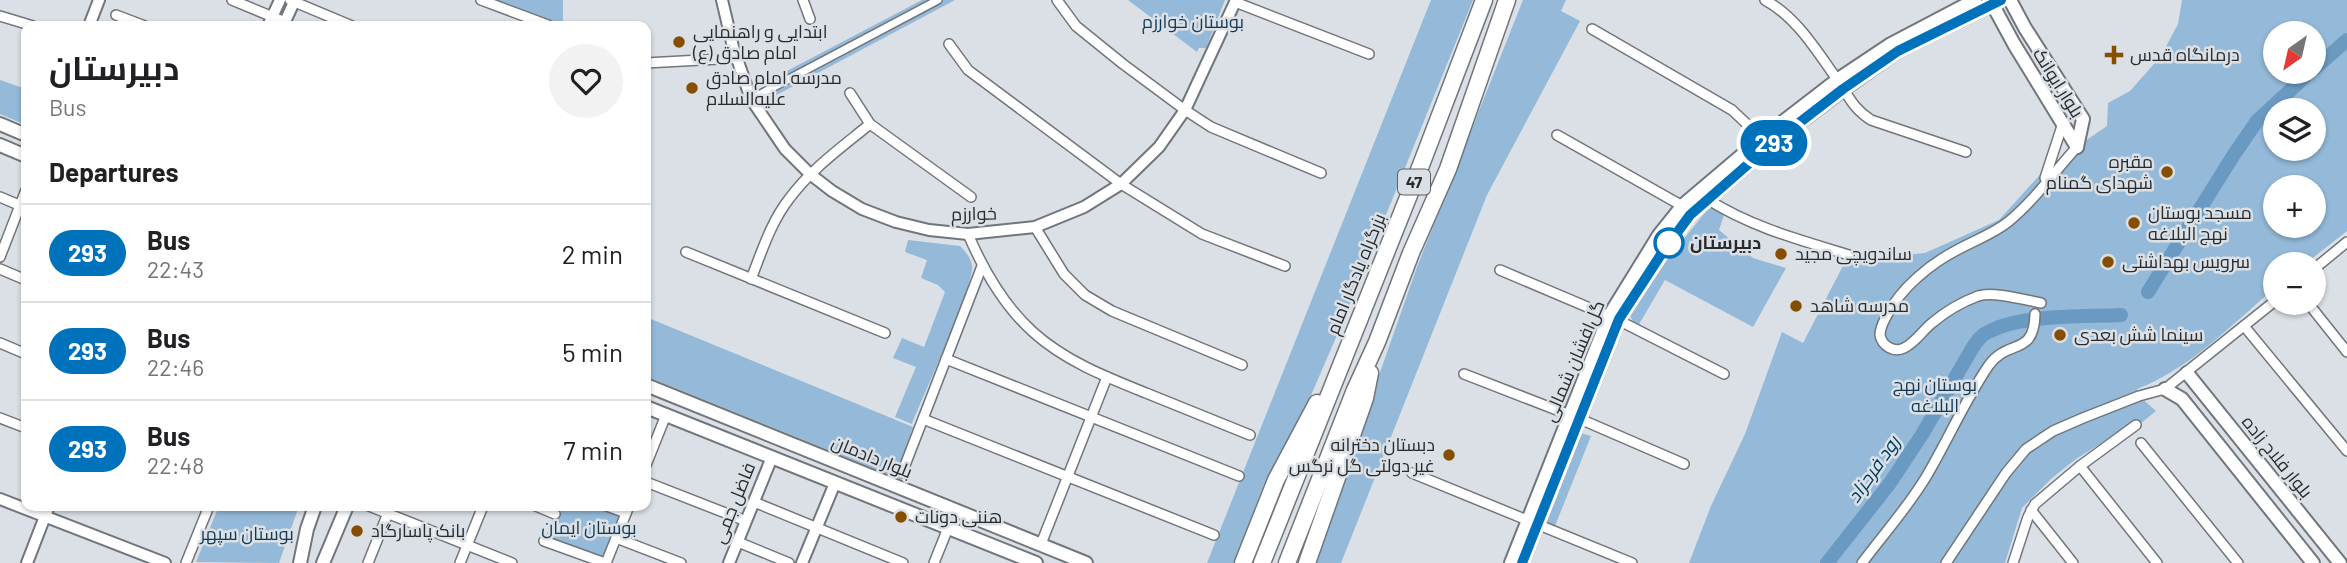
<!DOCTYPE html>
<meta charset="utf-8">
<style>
body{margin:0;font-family:Barlow,Cairo,sans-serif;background:#f2f2f2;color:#202124;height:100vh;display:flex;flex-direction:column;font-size:26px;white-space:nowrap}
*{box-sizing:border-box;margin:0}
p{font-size:23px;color:#757577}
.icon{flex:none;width:38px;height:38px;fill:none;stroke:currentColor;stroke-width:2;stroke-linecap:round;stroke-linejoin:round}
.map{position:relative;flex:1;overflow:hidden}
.side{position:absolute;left:21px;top:21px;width:630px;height:490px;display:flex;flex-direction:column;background:#fff;border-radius:14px;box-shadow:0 2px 5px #0004}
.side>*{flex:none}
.badge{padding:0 14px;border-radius:23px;font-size:24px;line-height:46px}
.needle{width:46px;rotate:214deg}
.controls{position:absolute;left:2263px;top:21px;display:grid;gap:14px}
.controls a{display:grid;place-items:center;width:63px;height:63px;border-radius:50%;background:#fff;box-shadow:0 2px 5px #0004;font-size:35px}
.map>.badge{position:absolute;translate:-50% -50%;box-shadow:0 0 0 4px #fff}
h2{padding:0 28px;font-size:26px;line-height:63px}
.round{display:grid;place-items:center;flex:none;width:74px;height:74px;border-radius:37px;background:#f2f2f2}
.summary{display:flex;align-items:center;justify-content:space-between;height:119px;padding:0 28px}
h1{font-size:33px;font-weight:700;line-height:52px}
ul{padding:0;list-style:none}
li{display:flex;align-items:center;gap:21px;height:98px;padding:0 28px;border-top:2px solid #e0e0e0}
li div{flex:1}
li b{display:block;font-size:26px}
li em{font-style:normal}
li .badge{min-width:77px;font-weight:700;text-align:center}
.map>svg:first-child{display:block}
.green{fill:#94b9d9;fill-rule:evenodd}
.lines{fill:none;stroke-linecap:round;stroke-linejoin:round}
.river{stroke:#6a9ac1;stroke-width:14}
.pedestrian-casing{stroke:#70767b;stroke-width:10}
.minor-casing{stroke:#70767b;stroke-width:12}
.tertiary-casing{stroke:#70767b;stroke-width:14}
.secondary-casing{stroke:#70767b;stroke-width:16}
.trunk-casing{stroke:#70767b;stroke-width:19}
.pedestrian{stroke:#fff;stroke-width:7}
.minor{stroke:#fff;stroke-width:9}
.tertiary{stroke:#fff;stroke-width:10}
.secondary{stroke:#fff;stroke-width:12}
.trunk{stroke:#fff;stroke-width:16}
.line-casing{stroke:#fff;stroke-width:16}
.line{stroke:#0072bc;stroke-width:10}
.poi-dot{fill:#864e01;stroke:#dae0e5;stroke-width:2.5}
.stop-dot{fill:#fff;stroke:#0072bc;stroke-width:3.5}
.labels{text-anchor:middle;stroke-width:5;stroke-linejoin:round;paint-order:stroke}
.shield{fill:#dae0e5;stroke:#5d6164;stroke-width:2}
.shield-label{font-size:16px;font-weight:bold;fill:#282a2c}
.park-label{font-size:18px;fill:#123853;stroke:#dae0e5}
.poi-label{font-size:18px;fill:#282a2c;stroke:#dae0e5;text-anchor:start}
.street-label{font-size:18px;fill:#282a2c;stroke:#dae0e5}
.stop-label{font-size:18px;font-weight:bold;fill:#282a2c;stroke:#dae0e5;text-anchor:start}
.water-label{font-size:19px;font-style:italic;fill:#003d62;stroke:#dae0e5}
</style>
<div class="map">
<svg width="2347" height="563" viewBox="0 0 2347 563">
<rect width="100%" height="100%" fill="#dae0e5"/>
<!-- green -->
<g class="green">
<polygon points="489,0 563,0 563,26 561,26"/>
<polygon points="922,0 955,0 769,99 764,83"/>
<polygon points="1128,0 1225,0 1206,48 1199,48 1197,52"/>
<polygon points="1431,0 1473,0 1341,326 1299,423 1264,484 1234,563 1207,563"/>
<polygon points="1523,0 1566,0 1561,11 1580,21 1487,195 1341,563 1313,563 1417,267"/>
<path d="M2182 0H2347V231L2305 264H2275V288C2232 324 2190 369 2137 389L2139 396 2156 411 2140 424 2135 422 2076 459 2052 478 2022 508 2005 563H1689L1711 506 1745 434 1782 332 1803 343 1846 260 1925 253 1999 220 2047 167 2107 126 2108 103 2130 91 2161 56 2178 24ZM2275 33H2314V72H2275ZM2275 110H2314V149H2275ZM2275 187H2314V226H2275Z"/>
<polygon points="0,80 26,89 26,125 0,114"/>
<polygon points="1711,205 1724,215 1719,230 1753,258 1786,268 1753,327 1665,280 1638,326 1634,324 1630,315 1655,275"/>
<path d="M908 240 960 246C965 251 971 258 972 265 975 284 922 398 912 424L895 417 916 367 893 358 902 338 924 347 945 292 938 285 921 278 927 260 905 252Z"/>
<polygon points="646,317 913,427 895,477 646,376"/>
<polygon points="1580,433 1591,436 1555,526 1544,521"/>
<polygon points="219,506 299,506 279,563 196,562"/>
<polygon points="558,506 598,506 620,515 604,557 546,536"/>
</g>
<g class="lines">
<!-- river -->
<g class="river">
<polyline points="2314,69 2347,40"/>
<polyline points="2148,292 2233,156 2257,121 2310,72"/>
<path d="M1827 563 1890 483 1923 433 1973 347C1977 341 1981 335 1988 332 2022 314 2083 317 2121 315"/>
</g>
<!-- pedestrian casing -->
<g class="pedestrian-casing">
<polyline id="pedestrian" points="751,99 938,0"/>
</g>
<!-- minor casing -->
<g class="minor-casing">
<g id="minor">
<polyline points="232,0 285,22"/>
<polyline points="290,0 352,26"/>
<polyline points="481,0 548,25"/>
<polyline points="803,0 810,19"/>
<polyline points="1057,0 1076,26 1123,64 1185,110 1211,127 1321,173"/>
<path d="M1765 0C1798 18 1818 53 1839 82 1850 99 1854 109 1871 120L1966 152"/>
<polyline points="1235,2 1369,54"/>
<polyline points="116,15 145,26"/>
<polyline points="0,16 33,26"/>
<polyline points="1592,29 1732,110 1766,142"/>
<polyline points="949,44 968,70 1121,184 1202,234 1285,266"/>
<polyline points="646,63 737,58"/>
<polyline points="850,93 870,124 971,197"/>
<polyline points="1557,135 1686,208"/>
<polyline points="2045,178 2063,123"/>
<polyline points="0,197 26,208"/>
<path d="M1707 199C1751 227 1800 240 1849 255"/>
<polyline points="1035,227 1064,274 1085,295 1112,311 1242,365"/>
<path d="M968 234C983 269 1004 306 1033 332 1065 361 1106 377 1146 393 1181 407 1216 421 1250 435"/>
<polyline points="686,252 885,333"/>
<polyline points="0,257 26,190"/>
<polyline points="0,269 26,280"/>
<polyline points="2314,269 2347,242"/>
<polyline points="1500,270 1618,320 1724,374"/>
<path d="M751 279C762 251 771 222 789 199 811 169 842 147 870 124"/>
<path d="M2041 303C2025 300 1993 291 1978 296 1962 302 1945 312 1932 323 1923 330 1915 343 1904 348 1894 353 1882 346 1880 335 1880 327 1884 321 1887 315 1901 288 1930 264 1957 250 1973 241 1993 234 2008 222 2034 201 2054 172 2077 147"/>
<polyline points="2308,303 2347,352"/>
<polyline points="2244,326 2347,451"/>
<polyline points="0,343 26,354"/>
<polyline points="946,359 1239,476"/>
<polyline points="1464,374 1580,419 1684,464"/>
<polyline points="0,418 26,428"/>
<polyline points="923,419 1214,535"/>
<polyline points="2141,443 2238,563"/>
<polyline points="646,465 666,415"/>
<polyline points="2080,466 2157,563"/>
<polyline points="902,473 982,266"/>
<polyline points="1412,473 1632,563"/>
<polyline points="646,482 746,521"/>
<polyline points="754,502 903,563"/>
<polyline points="369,506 512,563"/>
<polyline points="536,506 555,514"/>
<polyline points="607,506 626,513"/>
<polyline points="2031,510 2073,563"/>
<polyline points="616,538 681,563"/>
<polyline points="544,541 605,563"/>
<polyline points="738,542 789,563"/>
<polyline points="1041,544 1107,377"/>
<polyline points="186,563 209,506"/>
<polyline points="368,563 388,513"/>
<polyline points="460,563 483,506"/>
<polyline points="606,563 629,506"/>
<polyline points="934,563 948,528"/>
<path d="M1862 563C1883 535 1908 507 1926 477 1948 440 1965 400 1989 365 2009 338 2034 357 2035 314"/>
<polyline points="1946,563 2006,473 2026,449 2053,431 2083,418 2139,396 2165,389 2275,301"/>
<polyline points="2013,563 2028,517 2035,504 2080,466 2136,425"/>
</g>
</g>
<!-- tertiary casing -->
<g class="tertiary-casing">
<g id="tertiary">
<polyline points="722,0 733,47 751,99 785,149 810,174 832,191 862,209 896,222 929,230 968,234 1035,227 1084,207 1121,184 1159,147 1185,110 1236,0"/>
<polyline points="89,26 99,0"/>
<polyline points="268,26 280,0"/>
<polyline points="283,26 295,0"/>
<polyline points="0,499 165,563"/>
<polyline points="27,563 49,506"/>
<polyline points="729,563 772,457"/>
<polyline points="802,563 835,483"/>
</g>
</g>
<!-- secondary casing -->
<g class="secondary-casing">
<g id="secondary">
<polyline points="1990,0 2014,44 2077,147"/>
<polyline points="2010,0 2025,28 2083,119 2077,147"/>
<polyline points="0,124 26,135"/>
<polyline points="0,145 26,156"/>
<polyline points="2187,373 2340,563"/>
<polyline points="646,385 1086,563"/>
<polyline points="2165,389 2182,399 2313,563"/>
<polyline points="646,407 1036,563"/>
<polyline points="300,563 307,529 315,506"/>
<polyline points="323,563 347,506"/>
<polyline points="1511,563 1609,316 1659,235 1683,205 1762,138 1837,80 1891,44 1975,0"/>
<polyline points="1522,563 1619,319 1660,256 1690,215 1769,146 1844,89 1898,51 2001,0"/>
</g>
</g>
<!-- trunk casing -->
<g class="trunk-casing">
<g id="trunk">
<polyline points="1243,563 1276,480 1317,403"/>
<polyline points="1262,563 1421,165 1484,0"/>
<polyline points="1287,563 1355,390 1377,342 1411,253 1448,169 1507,0"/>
<polyline points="1307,563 1365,398 1370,373"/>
</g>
</g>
<!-- pedestrian -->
<use href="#pedestrian" class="pedestrian"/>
<!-- minor -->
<use href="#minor" class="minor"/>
<!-- tertiary -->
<use href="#tertiary" class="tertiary"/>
<!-- secondary -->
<use href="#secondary" class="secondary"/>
<!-- trunk -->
<use href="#trunk" class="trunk"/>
</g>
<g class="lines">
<!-- line casing -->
<g class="line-casing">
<polyline id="line" points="1522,563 1619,319 1660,256 1690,215 1769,146 1843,89 1898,51 2001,0"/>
</g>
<!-- line -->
<use href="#line" class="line"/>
</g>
<!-- markers -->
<g class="poi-dot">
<circle cx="679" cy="42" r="7"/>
<path d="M2110.5 44.5h7v7h7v7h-7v7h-7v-7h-7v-7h7z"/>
<circle cx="692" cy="88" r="7"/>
<circle cx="2167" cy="172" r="7"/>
<circle cx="2134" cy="223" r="7"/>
<circle cx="1781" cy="254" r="7"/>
<circle cx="2108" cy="262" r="7"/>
<circle cx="1796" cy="306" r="7"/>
<circle cx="2060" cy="335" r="7"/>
<circle cx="1449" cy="455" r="7"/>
<circle cx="901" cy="517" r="7"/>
<circle cx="357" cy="531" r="7"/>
</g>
<circle class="stop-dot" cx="1669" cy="243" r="14"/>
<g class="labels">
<!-- shield labels -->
<rect class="shield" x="1398" y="169.5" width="32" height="25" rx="5"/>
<g class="shield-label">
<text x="1414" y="188">47</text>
</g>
<!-- park labels -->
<g class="park-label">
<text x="1193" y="28">بوستان خوارزم</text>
<text x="1935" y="391">بوستان نهج<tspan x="1935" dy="21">البلاغه</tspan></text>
<text x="589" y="534">بوستان ایمان</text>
<text x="247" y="540">بوستان سپهر</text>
</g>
<!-- poi labels -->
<g class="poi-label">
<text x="693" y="38">ابتدایی و راهنمایی<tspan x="693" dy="21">امام صادق (ع)</tspan></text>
<text x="2130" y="61">درمانگاه قدس</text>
<text x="706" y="84">مدرسه امام صادق<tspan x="706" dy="21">علیه‌السلام</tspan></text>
<text x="2153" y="168" text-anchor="end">مقبره<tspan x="2153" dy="21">شهدای گمنام</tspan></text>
<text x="2148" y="219">مسجد بوستان<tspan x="2148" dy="21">نهج البلاغه</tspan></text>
<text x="1795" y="260">ساندویچی مجید</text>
<text x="2122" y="268">سرویس بهداشتی</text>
<text x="1810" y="312">مدرسه شاهد</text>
<text x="2074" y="341">سینما شش بعدی</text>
<text x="1435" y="451" text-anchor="end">دبستان دخترانه<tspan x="1435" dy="21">غیر دولتی گل نرگس</tspan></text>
<text x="915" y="523">هننی دونات</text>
<text x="371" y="537">بانک پاسارگاد</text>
</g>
<!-- street labels -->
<g class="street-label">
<text transform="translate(2058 83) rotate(58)" y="6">بلوار ایوانک</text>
<text transform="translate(974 214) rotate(-1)" y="6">خوارزم</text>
<text transform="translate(1356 274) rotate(-68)" y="6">بزرگراه یادگار امام</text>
<text transform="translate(1574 361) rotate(-67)" y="6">گل‌افشان شمالی</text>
<text transform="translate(872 457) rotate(22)" y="6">بلوار دادمان</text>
<text transform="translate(2277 457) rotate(51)" y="6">بلوار فلاح زاده</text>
<text transform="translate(734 503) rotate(-68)" y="6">فاضل جمی</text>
</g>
<!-- stop labels -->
<g class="stop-label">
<text x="1690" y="249">دبیرستان</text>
</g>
<!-- water labels -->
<g class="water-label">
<text transform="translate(1873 469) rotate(-55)" y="7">رود فرحزاد</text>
</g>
</g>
</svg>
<div class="controls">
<a><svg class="needle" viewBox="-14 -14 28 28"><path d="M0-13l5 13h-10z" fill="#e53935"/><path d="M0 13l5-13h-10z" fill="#757577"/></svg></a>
<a><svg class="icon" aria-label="layers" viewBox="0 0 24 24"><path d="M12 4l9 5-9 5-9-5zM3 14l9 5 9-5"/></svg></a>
<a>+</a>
<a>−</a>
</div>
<b class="badge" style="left:1774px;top:143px;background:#0072bc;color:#fff">293</b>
<section class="side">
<div class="summary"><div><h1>دبیرستان</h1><p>Bus</p></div><a class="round"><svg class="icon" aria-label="heart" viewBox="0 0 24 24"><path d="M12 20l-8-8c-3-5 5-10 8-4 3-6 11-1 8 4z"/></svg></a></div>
<h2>Departures</h2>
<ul>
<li><span class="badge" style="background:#0072bc;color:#fff">293</span><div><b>Bus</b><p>22:43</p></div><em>2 min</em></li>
<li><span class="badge" style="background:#0072bc;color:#fff">293</span><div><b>Bus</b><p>22:46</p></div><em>5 min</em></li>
<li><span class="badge" style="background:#0072bc;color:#fff">293</span><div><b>Bus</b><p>22:48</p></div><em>7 min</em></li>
</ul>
</section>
</div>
